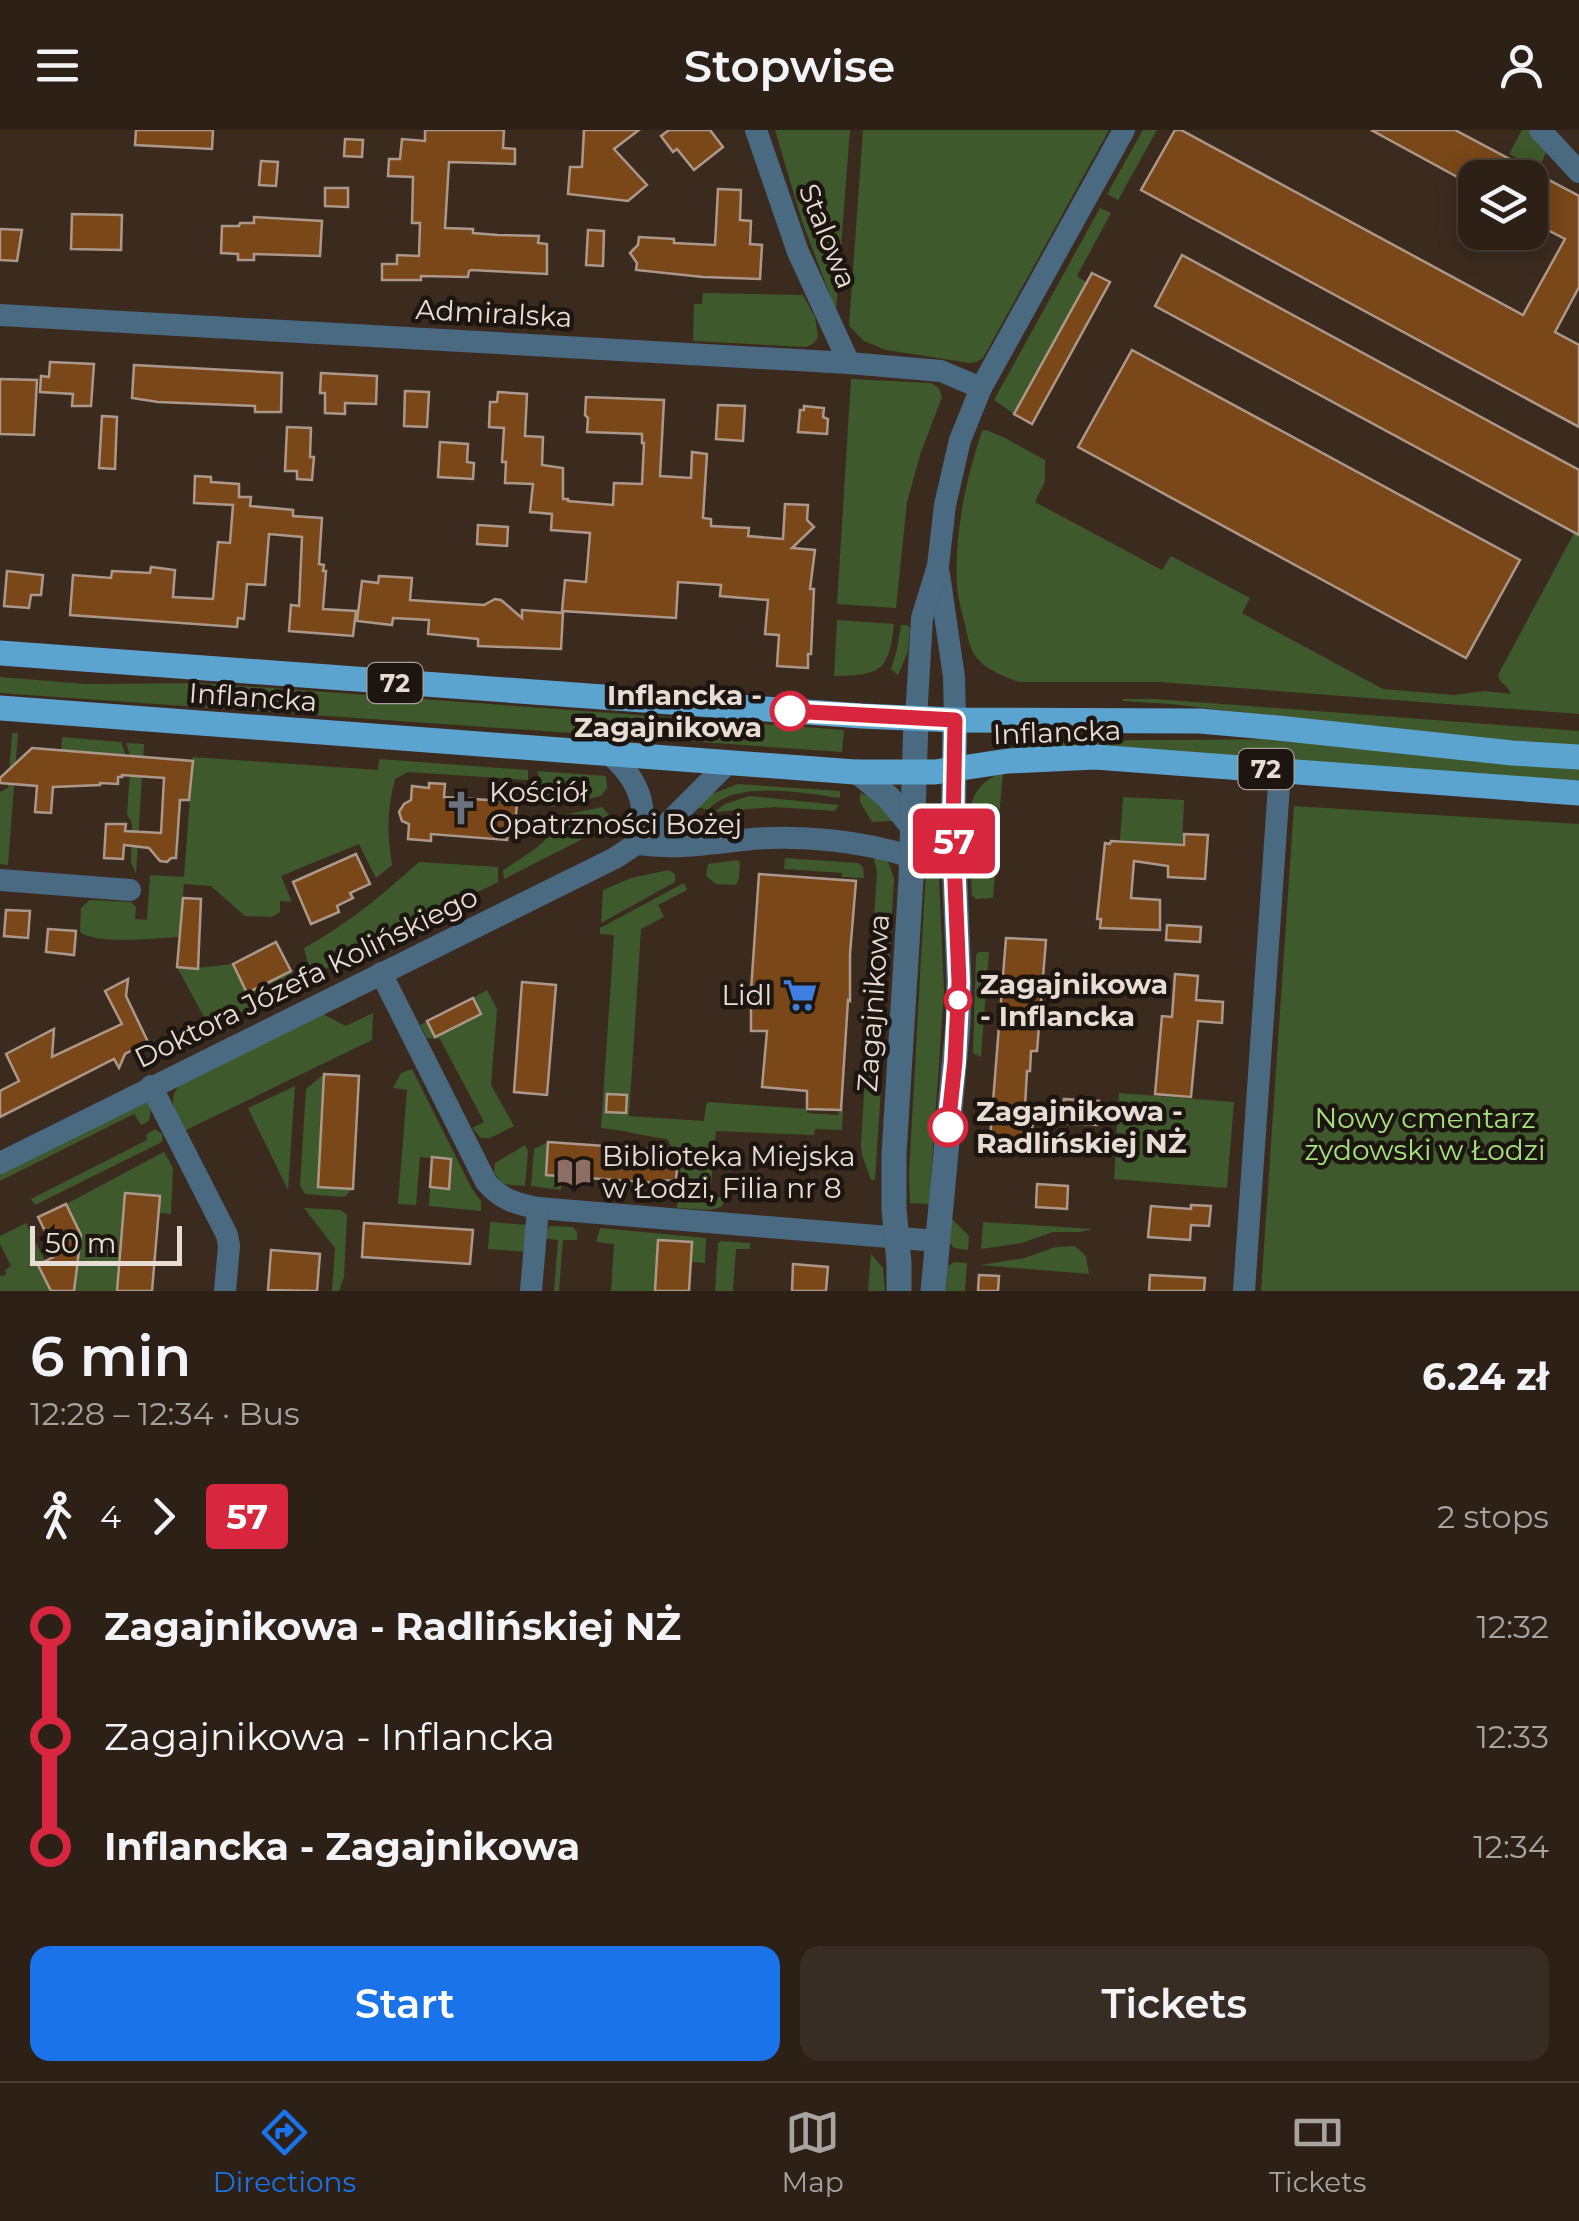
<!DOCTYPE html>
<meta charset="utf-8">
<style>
body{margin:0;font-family:Montserrat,sans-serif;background:#382d24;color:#f1f3f6;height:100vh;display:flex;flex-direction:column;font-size:38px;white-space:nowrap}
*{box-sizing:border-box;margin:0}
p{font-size:32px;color:#a6a3a1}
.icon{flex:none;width:55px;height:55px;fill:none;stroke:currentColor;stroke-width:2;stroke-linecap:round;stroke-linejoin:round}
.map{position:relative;height:1161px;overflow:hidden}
.sheet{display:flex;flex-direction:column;background:#2c2017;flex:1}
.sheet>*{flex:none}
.badge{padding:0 20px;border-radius:8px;font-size:35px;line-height:65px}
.buttons{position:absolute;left:1458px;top:30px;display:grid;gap:20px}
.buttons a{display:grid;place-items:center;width:90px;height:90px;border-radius:20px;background:#2c2017;box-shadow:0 5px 25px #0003,0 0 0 2px #483e36;font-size:50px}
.scale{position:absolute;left:30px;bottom:25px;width:152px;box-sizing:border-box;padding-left:10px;border:5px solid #e8ddd5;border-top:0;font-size:28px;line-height:35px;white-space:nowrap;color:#e8ddd5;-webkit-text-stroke:8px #1d1610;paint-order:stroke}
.map>.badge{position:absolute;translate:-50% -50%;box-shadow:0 0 0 5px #fff}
.legs{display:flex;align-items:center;gap:15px;height:110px;padding:0 30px;font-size:32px}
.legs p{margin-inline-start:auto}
.head{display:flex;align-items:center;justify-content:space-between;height:170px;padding:0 30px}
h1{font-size:55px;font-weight:600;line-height:75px}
.action{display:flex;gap:20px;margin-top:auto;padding:20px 30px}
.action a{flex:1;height:115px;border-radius:20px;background:#1a73e8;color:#fff;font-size:40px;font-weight:600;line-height:115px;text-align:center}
.action a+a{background:#382d24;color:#f1f3f6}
ul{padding:0 30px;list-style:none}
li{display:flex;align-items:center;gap:35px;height:110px;font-size:38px}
li i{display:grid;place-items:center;width:15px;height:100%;margin:0 12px;background:currentColor}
li i::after{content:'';width:25px;height:25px;margin:-12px;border:8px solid;border-radius:50%;background:#2c2017}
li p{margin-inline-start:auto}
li:first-child i{background:linear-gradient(#0000 50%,currentColor 0)}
li:last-child i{background:linear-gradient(currentColor 50%,#0000 0)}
header{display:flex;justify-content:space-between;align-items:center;height:130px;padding:0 30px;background:#2c2017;font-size:45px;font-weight:600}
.dock{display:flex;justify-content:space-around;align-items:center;height:140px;border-top:2px solid #483e36;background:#2c2017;font-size:28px;color:#a6a3a1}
.dock a{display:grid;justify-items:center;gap:5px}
.dock .active{color:#1a73e8}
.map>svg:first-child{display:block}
.green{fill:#3e592b}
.building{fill:#7a4718;stroke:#ac988a;stroke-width:2.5}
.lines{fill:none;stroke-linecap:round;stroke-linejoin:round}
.minor{stroke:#496a80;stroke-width:22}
.tertiary{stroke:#496a80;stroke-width:25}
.primary{stroke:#5ca4d0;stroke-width:25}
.line-1-casing{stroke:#fff;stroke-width:22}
.line-1{stroke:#d7263d;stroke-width:15}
.stop-1-dot{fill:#fff;stroke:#d7263d;stroke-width:5}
.labels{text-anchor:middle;stroke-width:9;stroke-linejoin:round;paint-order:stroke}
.shield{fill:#1d1610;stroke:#aba19a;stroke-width:2.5}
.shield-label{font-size:25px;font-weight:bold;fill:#e8ddd5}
.street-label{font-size:28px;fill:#e8ddd5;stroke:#1d1610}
.stop-label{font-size:28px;font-weight:bold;fill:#e8ddd5;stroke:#1d1610;text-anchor:start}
.poi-label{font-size:28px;fill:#e8ddd5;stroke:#1d1610;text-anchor:start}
.park-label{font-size:28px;fill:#a4e07c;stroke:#1d1610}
</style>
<header><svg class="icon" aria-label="menu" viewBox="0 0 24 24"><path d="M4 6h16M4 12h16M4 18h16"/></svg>Stopwise<svg class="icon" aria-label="person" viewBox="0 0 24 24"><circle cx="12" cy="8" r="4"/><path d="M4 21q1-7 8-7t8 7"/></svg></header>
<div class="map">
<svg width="1579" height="1161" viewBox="0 0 1579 1161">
<rect width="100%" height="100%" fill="#3b2b1f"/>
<!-- green -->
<g class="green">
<polygon points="775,0 850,0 836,181 802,91"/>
<polygon points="863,0 1109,0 983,228 976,232 970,233 886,220 864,211 849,196"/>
<polygon points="1143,0 1157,0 1118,70 1107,64"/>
<polygon points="1522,0 1528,0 1547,20 1539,39 1509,24"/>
<polygon points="1100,78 1111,83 1077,146 1087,153 1014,284 994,270"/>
<polygon points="703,163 803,165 815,187 818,207 814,213 806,217 693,211 694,174 702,174"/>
<polygon points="851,249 931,253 939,258 942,267 921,322 907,372 896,478 837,474"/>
<path d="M986 300 1005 308 1045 330V351L1035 372 1162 440 1171 426 1250 468 1242 483 1383 559 1454 565 1485 561 1511 564 1507 557 1500 551 1498 545 1574 403 1579 405V584L1159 552H1020C1006 548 982 538 974 524 969 516 967 504 965 494 962 482 958 469 957 456 954 404 966 349 982 301Z"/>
<path d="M837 490 894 494C889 543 879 545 834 546Z"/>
<polygon points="901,495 907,495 910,498 908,521 898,545 891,539 897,519"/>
<polygon points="0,547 86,554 201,553 844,600 842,622 0,563"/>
<polygon points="1123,569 1156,569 1579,601 1579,616 1474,609 1170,574 1123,571"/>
<polygon points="12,603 18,603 8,735 0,734 0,662 8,658"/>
<polygon points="62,607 121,612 126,626 61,621"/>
<polygon points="1290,609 1579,638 1579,652 1013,620 1012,611"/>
<polygon points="126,613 144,614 136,744 131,732 132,693 127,684 131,628"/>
<path d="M193 627 378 640 379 629 528 640V650L408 642 395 649C387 679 387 704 392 735L376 748 359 714 281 746 292 772 280 771V782L272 787 245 786 211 756 184 754 179 807C157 808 96 815 80 802L81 778 90 770 131 772 136 777 135 789 147 790 150 745 184 747Z"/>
<path d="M537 641 606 646 607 658 601 666 580 671 579 651H570C568 671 574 673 551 677Z"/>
<path d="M1003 642 999 687 995 689 968 691C970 666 980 651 1003 642Z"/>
<path d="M738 654 840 661V668C803 663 735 649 708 680L694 676 707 666Z"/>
<polygon points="860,663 873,668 893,691 872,692 860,672"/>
<polygon points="749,666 839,675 835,681 774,677 714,682 725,674"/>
<polygon points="1123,667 1184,670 1182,714 1120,710"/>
<polygon points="1294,676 1579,694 1579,1161 1261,1161"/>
<path d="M602 677 610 686V695L504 749 503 740C514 733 545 715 550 703 552 698 552 692 554 687Z"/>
<polygon points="994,702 998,706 993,768 976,769 972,766 969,703"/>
<polygon points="928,703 937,703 944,862 929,1074 910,1073 909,1044"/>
<polygon points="873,725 888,732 894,748 889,833 871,832 877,742"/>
<polygon points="785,728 858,733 863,737 864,748 842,747 842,743 784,739"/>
<polygon points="737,730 740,732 739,748 736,755 716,754 706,746 708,734"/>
<path d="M419 732 498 737V752L311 846 304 818C347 795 383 764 419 732Z"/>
<polygon points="669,740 675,744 675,752 601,793 603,760 631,748"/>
<path d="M684 753 687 760 658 775 664 787 641 799 629 986 704 991 706 975 708 972 807 979V983L838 985 839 981H843L842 1000 815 999 814 1005 716 1001 710 1066 727 1068 721 1077 711 1080 677 1078 681 1032 667 1009C643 1006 624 1000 601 998L614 805 600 804V798Z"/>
<polygon points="979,822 989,822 981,927 973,923 976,825"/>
<polygon points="233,834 248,863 291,841 298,853 210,898 177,837 197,838"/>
<polygon points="487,860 497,879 491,955 514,996 490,1008 481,1008 472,998 484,992 440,909 427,908 420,895 427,891 435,907 480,883 473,868"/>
<path d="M321 883 346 896 373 883 372 910 184 1001C176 983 166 971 180 954Z"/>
<polygon points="868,896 885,896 875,1050 871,1050 862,1025 861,1015"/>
<polygon points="412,939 472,1059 481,1071 481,1081 429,1076 430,1057 449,1059 451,1030 420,1027 416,1075 398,1074 407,960 393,958 401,943"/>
<polygon points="324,944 318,1057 353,1059 344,1067 305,1064 300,1056 306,959"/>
<polygon points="295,956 288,1060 248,978"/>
<polygon points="1119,963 1234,972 1227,1058 1114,1049"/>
<polygon points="146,970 151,978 149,991 141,995 134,984 0,1051 0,1042"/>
<polygon points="155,999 162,1004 163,1011 160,1013 35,1075 31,1069 147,1010 146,1005"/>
<polygon points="548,1012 546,1045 562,1046 561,1060 531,1056 534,1019"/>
<polygon points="525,1015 528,1021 525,1056 503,1054 494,1043 495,1033"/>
<polygon points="164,1022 173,1038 171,1084 159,1083 160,1066 125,1064 117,1161 73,1161 81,1105 66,1074"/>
<polygon points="304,1078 341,1080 347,1085 344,1147 339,1161 332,1161 335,1118"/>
<polygon points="951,1088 969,1106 968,1120 954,1118 949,1112"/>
<polygon points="490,1092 528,1095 526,1122 488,1119"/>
<polygon points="983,1092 1093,1099 1080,1102 1053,1102 1022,1113 981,1119"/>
<polygon points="26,1093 45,1131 38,1136 51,1161 0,1161 0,1146 6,1145 5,1140 11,1136 0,1114 0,1106"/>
<polygon points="550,1096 573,1097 577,1102 577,1110 563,1110 559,1161 554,1161 558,1110 543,1108 544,1103"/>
<polygon points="600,1098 706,1108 705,1133 691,1132 691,1112 658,1110 655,1161 611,1161 614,1114 596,1112"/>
<polygon points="721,1111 750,1113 750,1119 736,1119 733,1161 715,1161 718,1113"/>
<polygon points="1075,1116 1086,1126 1089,1144 980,1135 1025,1128 1055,1117"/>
<polygon points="871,1124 883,1138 885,1161 868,1161"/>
<polygon points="954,1132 967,1133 965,1161 946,1161 948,1136"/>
</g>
<!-- building -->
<g class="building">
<polygon points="136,0 213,0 212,19 135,15"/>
<polygon points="425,0 504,0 503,18 515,19 515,34 449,32 445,98 473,99 473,103 498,105 539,106 538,113 547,114 547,144 471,140 469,141 468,147 421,146 421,150 382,150 382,134 397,134 397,125 419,126 420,93 412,93 413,47 388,46 389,29 400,29 402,9 425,11"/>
<polygon points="584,0 639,0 614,19 647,55 628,71 568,64 570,37 582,37"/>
<polygon points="669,0 710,0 723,17 694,40 677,19 673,22 661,6"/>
<polygon points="1175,0 1181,0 1523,185 1565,109 1530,91 1530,48 1475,48 1474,56 1371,0 1455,0 1579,66 1579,157 1555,202 1579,215 1579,297 1141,60"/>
<polygon points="345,9 363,10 362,27 344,26"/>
<polygon points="261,31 278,32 276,56 259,55"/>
<polygon points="325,58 348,58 348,77 325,76"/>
<polygon points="718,59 741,60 740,90 751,91 750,114 762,115 760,149 703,147 636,140 637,133 630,123 638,115 639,107 674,109 674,113 715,115"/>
<polygon points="72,84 122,85 121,120 71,119"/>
<polygon points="254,87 322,91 320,126 254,124 254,130 238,130 238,124 221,123 222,96 239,96 240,93 254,93"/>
<polygon points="0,99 22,100 17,131 0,130"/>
<polygon points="588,100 604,101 603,136 586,135"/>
<polygon points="1182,125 1579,340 1579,405 1155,176"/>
<polygon points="1092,143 1110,152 1032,294 1014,284"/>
<polygon points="1132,220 1520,430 1466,528 1078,317"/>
<polygon points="50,232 94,234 91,276 72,276 73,264 40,262 41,246 49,247"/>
<polygon points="134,235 282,243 281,282 255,282 255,276 158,272 132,268"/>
<polygon points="321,243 377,246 376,274 345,273 345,284 325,283 325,263 320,263"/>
<polygon points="0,249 37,250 34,305 0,304"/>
<polygon points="405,261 429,262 427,297 404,296"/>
<polygon points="498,262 527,264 525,306 543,307 542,335 563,338 563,369 568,369 568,371 613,375 614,353 642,354 644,313 642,313 642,304 587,302 588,288 585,285 586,267 664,270 660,346 691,348 692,322 707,324 703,388 711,389 711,396 749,398 748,406 783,409 785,374 808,375 807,390 814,397 792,418 815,420 810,459 814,459 811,524 808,524 808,538 777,536 779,505 765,504 768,470 720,466 721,455 678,452 676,488 562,481 565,450 586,452 590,403 551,400 552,384 530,382 533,354 505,353 506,332 502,332 504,298 489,297 490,272 497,272"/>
<polygon points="718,275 745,276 743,311 716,309"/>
<polygon points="804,276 824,278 823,287 828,289 827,304 798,302 800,280 804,280"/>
<polygon points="102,286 117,287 115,339 99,338"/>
<polygon points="287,297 311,298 310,327 314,327 312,350 297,349 297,341 285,341"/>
<polygon points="440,312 468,314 467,332 474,333 473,349 438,347"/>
<polygon points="195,346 211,347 211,352 239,354 239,367 251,367 250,376 293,380 293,386 322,388 319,434 324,435 323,441 326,441 323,479 356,481 353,506 289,501 291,475 299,476 302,407 269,404 265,455 247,454 244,489 238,488 237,497 70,485 73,445 111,448 112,441 150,443 151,437 175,440 173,467 213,469 218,412 230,413 233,375 194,373"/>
<polygon points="478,395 508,397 507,416 477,414"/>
<polygon points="7,441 43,445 41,465 31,465 29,478 4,476"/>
<polygon points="379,446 412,448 410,470 484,475 495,469 501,470 522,488 522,480 563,483 561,519 478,516 478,509 428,504 429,490 393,488 392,495 357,491 362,451 378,453"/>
<polygon points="32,618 193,631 189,670 180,670 176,728 171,728 167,732 160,731 149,718 124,715 123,729 104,728 106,694 126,694 125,701 161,703 164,648 122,645 122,647 118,647 118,654 100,653 100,655 53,657 51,683 35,682 37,656 0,653 0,648"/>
<polygon points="429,653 445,654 444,667 517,672 515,701 508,701 507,710 431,704 431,711 408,709 409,694 402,691 399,682 404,674 411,670 412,656 429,658"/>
<polygon points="1184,704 1208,705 1205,749 1168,747 1168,736 1134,731 1131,768 1160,770 1160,800 1100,798 1101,789 1097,789 1105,713 1110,714 1111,711 1184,715"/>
<polygon points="356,724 370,754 350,763 353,768 337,776 339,782 311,794 293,752"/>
<polygon points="759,744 856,751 850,824 850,871 848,870 841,980 807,979 807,961 762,957 767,901 751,901 751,861"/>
<polygon points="183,768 201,769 198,839 177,837"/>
<polygon points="6,780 30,781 28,808 4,806"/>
<polygon points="1167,795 1201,797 1200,812 1166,810"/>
<polygon points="48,799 76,801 74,825 46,822"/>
<polygon points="1006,808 1046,810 1037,921 1031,921 1030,941 1027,941 1025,977 1034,978 1030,1024 989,1022"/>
<polygon points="276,812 291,841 247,863 233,834"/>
<polygon points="1175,844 1198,846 1196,870 1223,872 1222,893 1198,891 1191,967 1155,964 1162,886 1172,887"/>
<polygon points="128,849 126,866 148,912 125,924 119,938 114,929 0,987 0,961 19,951 6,924 54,899 52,927 122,894 105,861"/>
<polygon points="522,852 556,855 547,965 514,962"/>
<polygon points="473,868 481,884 435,907 427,891"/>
<polygon points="324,944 359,946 353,1059 318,1057"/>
<polygon points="607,964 627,965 626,983 606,982"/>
<polygon points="1064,969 1099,971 1097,995 1056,993 1058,978 1063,978"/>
<polygon points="548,1012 661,1020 660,1034 677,1036 676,1051 659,1050 658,1053 546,1045"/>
<polygon points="432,1027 451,1029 449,1059 430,1057"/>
<polygon points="1037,1054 1068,1056 1067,1079 1036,1077"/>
<polygon points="125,1063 160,1066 152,1161 117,1161"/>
<polygon points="66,1074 81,1105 74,1161 51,1161 38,1135 57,1125 38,1087"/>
<polygon points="1191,1075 1211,1076 1209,1096 1191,1095 1190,1110 1148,1107 1151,1076 1191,1079"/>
<polygon points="364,1093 473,1100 470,1134 362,1127"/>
<polygon points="658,1110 692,1112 689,1161 655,1161"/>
<polygon points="271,1120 320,1124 317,1161 268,1160"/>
<polygon points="793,1134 828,1137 826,1161 792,1161"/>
<polygon points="979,1145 999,1146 998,1161 978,1161"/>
<polygon points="1150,1145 1205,1148 1204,1161 1149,1161"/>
</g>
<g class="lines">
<!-- minor -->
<g class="minor">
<polyline points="756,0 798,122 849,233"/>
<polyline points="1540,0 1579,42"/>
<polyline points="0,185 849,233 941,241 981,258"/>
<polyline points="939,444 954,547 955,590"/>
<polyline points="916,589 922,488 938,436 945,375 960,310 981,258 1124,0"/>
<path d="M609 624C638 648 651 678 637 714"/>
<path d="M637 714C676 720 713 713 752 709 804 705 862 711 912 727"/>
<polyline points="0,750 130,760"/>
<path d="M381 843 486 1052C500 1069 516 1074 538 1078L937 1111"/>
<polyline points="151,956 227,1105 229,1116 225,1161"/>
<polyline points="0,1033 615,728 668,693 728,633"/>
<polyline points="531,1161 538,1078"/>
<polyline points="1244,1161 1280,641"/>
</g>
<!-- tertiary -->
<g class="tertiary">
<polyline points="858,642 888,667 913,697"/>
<polyline points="899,1161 899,1133 894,1079 894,1024 911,749 916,589"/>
<polyline points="933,1161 958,894 959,851 953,703 955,590"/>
</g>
<!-- primary -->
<g class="primary">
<polyline points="0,523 862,586 955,590 1200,591 1278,598 1512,623 1579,627"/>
<polyline points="0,578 855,642 935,642 1008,631 1095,627 1579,663"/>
</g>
</g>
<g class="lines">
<!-- line-1 casing -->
<g class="line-1-casing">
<polyline id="line-1" points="790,581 955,590 953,703 959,852 955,932 948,997"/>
</g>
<!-- line-1 -->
<use href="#line-1" class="line-1"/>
</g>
<!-- icons -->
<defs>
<g id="church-bare" transform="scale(2.7)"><path d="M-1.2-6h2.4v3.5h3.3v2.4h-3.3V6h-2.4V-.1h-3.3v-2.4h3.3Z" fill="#6b7280" stroke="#1d1610" stroke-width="2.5" paint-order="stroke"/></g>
<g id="supermarket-bare" transform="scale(2.7)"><path d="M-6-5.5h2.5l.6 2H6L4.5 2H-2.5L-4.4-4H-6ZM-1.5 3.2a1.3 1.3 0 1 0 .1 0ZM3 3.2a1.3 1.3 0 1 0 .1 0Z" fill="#3f7fe0" stroke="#1d1610" stroke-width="2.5" paint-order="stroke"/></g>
<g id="library-bare" transform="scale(2.7)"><path d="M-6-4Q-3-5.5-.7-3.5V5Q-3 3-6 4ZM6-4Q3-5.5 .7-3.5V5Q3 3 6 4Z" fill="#8d6e63" stroke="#1d1610" stroke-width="2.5" paint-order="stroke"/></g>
</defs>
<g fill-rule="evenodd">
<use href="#church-bare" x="461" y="678"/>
<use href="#supermarket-bare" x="800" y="865"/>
<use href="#library-bare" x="574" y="1042"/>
</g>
<!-- markers -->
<g class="stop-1-dot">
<circle cx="790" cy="581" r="18"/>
<circle cx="958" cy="870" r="12"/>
<circle cx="948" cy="997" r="18"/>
</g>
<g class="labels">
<!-- shield labels -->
<g class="shield">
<rect x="367.5" y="533" width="55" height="40" rx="8"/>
<rect x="1238.5" y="619" width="55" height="40" rx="8"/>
</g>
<g class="shield-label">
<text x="395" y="562">72</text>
<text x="1266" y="648">72</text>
</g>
<!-- street labels -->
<g class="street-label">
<text transform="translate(828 106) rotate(68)" y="10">Stalowa</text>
<text transform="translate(494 183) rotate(3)" y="10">Admiralska</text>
<text transform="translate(253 567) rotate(4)" y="10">Inflancka</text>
<text transform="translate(1057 602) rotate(-2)" y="10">Inflancka</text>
<text transform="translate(306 847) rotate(-26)" y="10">Doktora Józefa Kolińskiego</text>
<text transform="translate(873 873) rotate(-86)" y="10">Zagajnikowa</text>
</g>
<!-- stop labels -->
<g class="stop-label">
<text x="762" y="575" text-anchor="end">Inflancka -<tspan x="762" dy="32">Zagajnikowa</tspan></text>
<text x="980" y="864">Zagajnikowa<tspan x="980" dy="32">- Inflancka</tspan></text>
<text x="976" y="991">Zagajnikowa -<tspan x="976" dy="32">Radlińskiej NŻ</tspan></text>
</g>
<!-- poi labels -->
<g class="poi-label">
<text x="489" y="672">Kościół<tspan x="489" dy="32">Opatrzności Bożej</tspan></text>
<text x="772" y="875" text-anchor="end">Lidl</text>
<text x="602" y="1036">Biblioteka Miejska<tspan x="602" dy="32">w Łodzi, Filia nr 8</tspan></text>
</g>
<!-- park labels -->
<g class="park-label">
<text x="1425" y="998">Nowy cmentarz<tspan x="1425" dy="32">żydowski w Łodzi</tspan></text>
</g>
</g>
</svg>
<div class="buttons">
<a><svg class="icon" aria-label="layers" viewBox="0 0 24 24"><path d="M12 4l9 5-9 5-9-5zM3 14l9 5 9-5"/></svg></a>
</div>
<div class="scale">50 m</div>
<b class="badge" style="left:954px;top:711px;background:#d7263d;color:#fff">57</b>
</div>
<section class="sheet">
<div class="head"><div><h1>6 min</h1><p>12:28 – 12:34 · Bus</p></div><b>6.24 zł</b></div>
<div class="legs"><svg class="icon" aria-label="walk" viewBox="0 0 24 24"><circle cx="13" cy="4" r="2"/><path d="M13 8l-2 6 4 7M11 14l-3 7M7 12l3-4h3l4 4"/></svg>4<svg class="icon" aria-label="forward" viewBox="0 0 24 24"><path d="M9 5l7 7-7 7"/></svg><b class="badge" style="background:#d7263d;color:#fff">57</b><p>2 stops</p></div>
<ul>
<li><i style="color:#d7263d"></i><b>Zagajnikowa - Radlińskiej NŻ</b><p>12:32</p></li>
<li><i style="color:#d7263d"></i><span>Zagajnikowa - Inflancka</span><p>12:33</p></li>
<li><i style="color:#d7263d"></i><b>Inflancka - Zagajnikowa</b><p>12:34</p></li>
</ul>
<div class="action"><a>Start</a><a>Tickets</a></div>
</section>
<nav class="dock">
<a class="active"><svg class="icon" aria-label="directions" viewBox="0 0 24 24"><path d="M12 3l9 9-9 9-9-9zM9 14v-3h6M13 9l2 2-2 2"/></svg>Directions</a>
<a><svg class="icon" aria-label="map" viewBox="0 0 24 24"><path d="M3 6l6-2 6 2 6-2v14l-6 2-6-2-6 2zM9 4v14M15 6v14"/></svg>Map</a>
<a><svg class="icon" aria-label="tickets" viewBox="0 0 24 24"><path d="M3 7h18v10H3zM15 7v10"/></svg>Tickets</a>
</nav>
